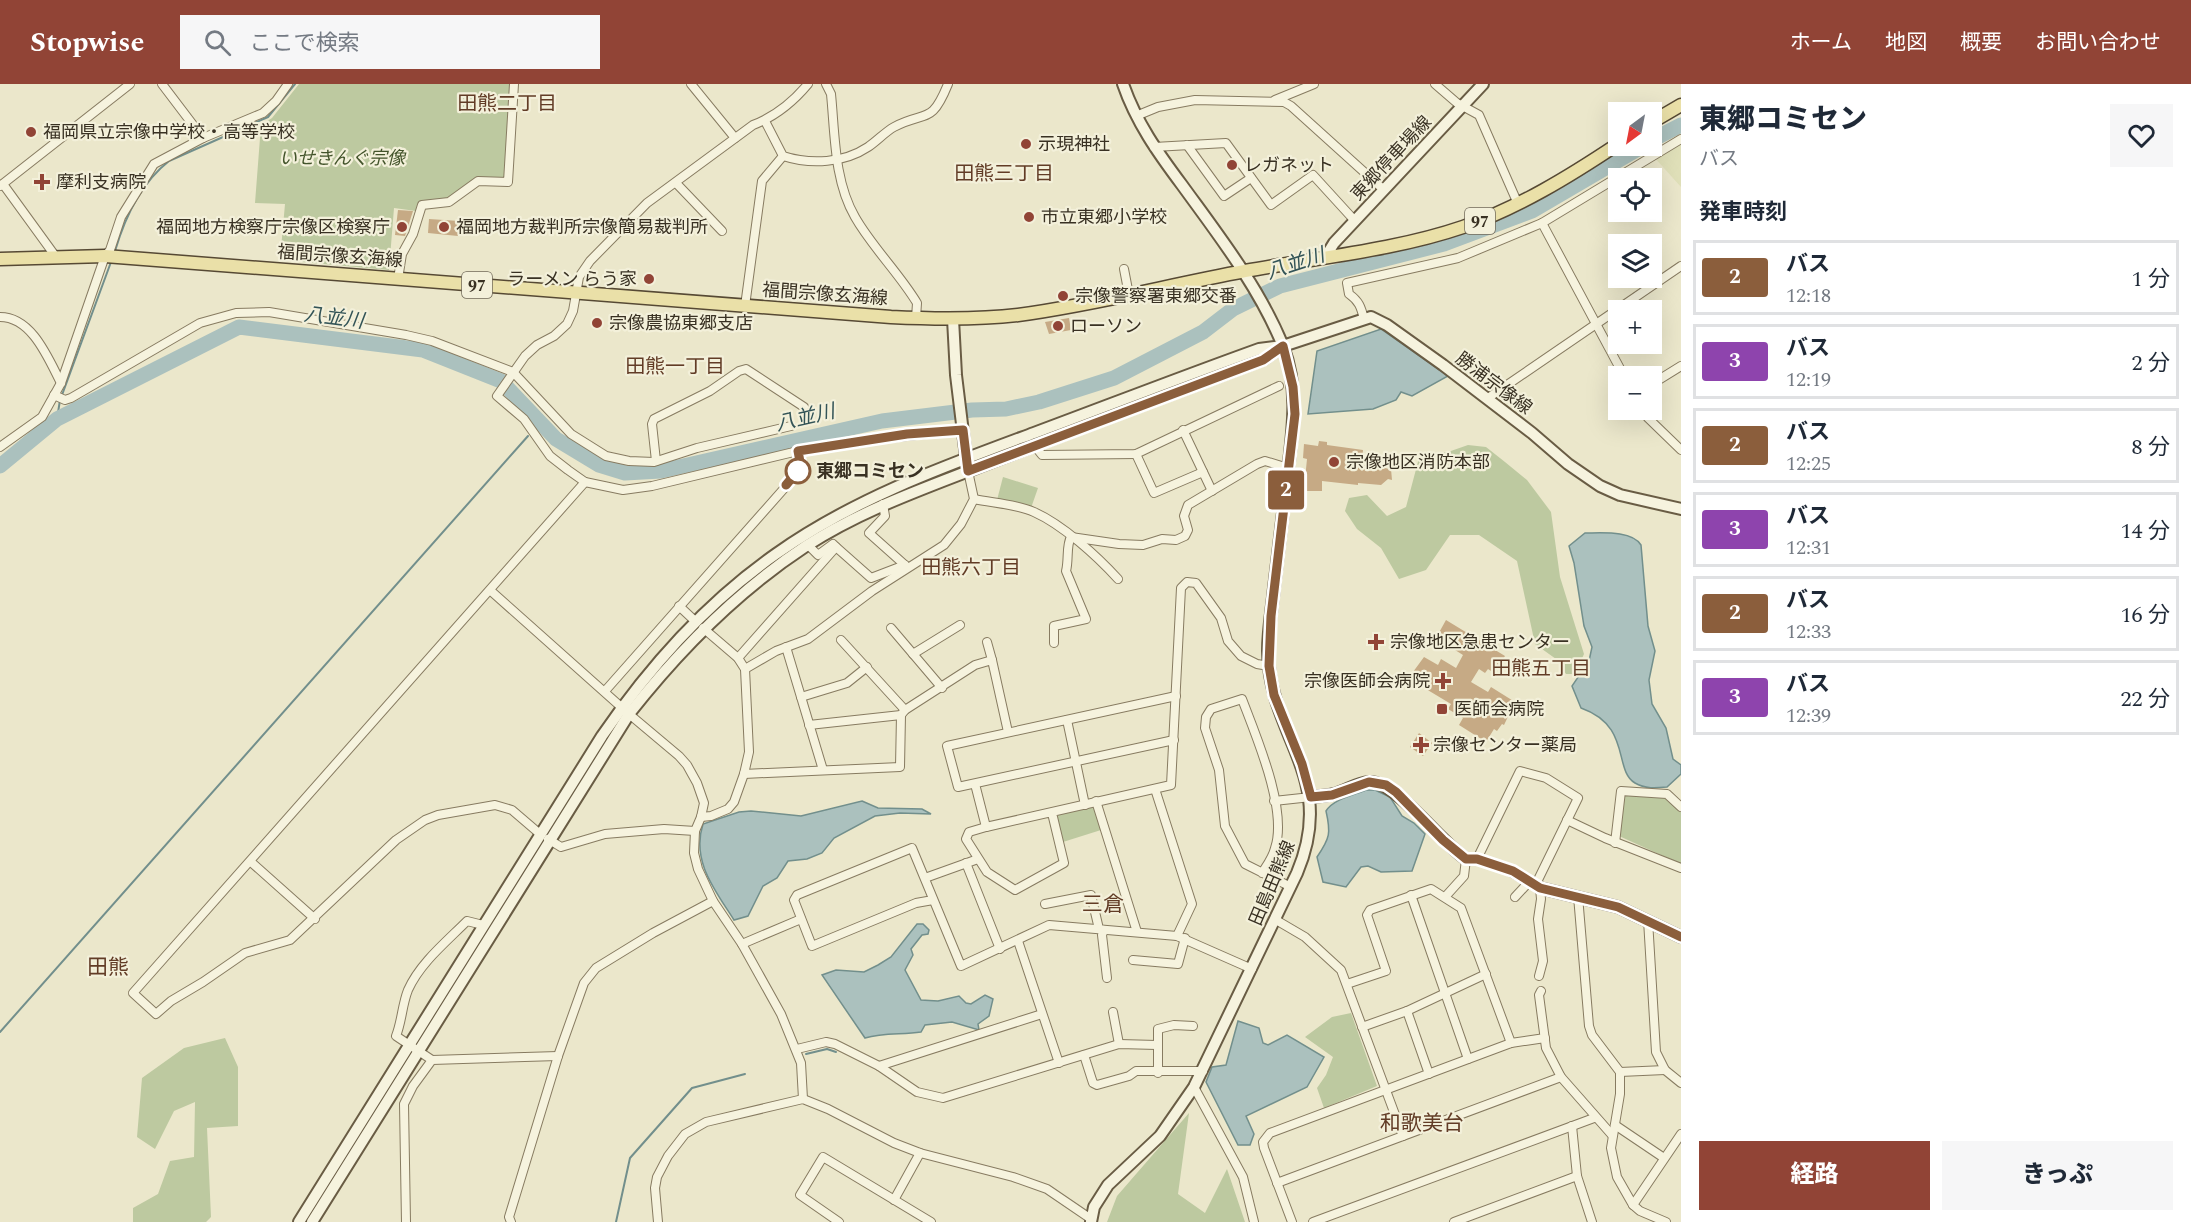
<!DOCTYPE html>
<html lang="ja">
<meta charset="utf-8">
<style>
body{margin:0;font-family:Spectral,"Noto Sans JP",serif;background:#f6f6f7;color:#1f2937;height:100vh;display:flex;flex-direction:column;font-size:22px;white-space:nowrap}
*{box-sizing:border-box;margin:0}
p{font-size:20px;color:#747a83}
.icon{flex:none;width:33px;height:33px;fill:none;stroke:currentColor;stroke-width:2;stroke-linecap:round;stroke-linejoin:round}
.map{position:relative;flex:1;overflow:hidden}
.sheet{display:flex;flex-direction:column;background:#fff;width:510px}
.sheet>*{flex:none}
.badge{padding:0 12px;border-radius:4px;font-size:21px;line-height:39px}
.needle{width:39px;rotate:212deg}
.fabs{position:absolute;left:1608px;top:18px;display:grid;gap:12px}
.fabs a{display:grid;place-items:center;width:54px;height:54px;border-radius:0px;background:#fff;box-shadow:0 6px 24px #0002;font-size:30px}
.map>.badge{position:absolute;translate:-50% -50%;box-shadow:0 0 0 3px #fff}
h2{padding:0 18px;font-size:22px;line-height:54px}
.round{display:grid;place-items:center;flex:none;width:63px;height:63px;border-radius:0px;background:#f6f6f7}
.headline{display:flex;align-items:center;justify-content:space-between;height:102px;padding:0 18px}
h1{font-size:28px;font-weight:800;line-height:45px}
.button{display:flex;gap:12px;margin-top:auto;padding:12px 18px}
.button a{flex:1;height:69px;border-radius:0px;background:#914436;color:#fff;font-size:24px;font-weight:800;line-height:69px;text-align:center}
.button a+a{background:#f6f6f7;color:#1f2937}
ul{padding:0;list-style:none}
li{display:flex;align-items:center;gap:18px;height:75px;margin:0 12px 9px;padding:0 6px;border:3px solid #e0e1e3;border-radius:0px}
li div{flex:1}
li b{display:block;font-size:22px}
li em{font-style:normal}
li .badge{min-width:66px;font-weight:700;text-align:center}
header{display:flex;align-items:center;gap:36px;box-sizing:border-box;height:84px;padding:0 30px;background:#914436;color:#fff}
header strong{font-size:28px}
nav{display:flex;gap:33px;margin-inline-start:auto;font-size:21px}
.search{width:420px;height:54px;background:#f6f6f7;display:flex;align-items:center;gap:15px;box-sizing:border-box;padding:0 21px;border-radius:0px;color:#747a83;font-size:22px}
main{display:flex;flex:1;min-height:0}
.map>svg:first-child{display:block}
.farmland{fill:#e0e0b9}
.green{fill:#bdc9a0}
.water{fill:#abc1be;stroke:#728f8c;stroke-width:1.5}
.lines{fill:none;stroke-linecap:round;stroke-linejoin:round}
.stream{stroke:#728f8c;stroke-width:2}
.river{stroke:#abc1be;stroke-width:15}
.building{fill:#c6aa85}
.street-casing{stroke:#877b61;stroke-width:10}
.secondary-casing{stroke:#695c44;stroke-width:14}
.primary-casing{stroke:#564934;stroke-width:15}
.street{stroke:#f6f3de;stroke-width:8}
.secondary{stroke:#f6f3de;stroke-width:10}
.primary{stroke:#eae0a8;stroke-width:12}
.line-casing{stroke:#fff;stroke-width:14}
.line{stroke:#8b5e3c;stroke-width:9}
.poi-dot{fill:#914436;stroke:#f3f0da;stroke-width:2}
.stop-dot{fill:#fff;stroke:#8b5e3c;stroke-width:3}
.labels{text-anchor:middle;stroke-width:4.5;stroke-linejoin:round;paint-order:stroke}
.shield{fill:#f3f0da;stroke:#716a5a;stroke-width:1.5}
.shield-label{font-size:16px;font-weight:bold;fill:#393123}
.poi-label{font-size:18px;fill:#393123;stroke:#f3f0da;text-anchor:start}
.park-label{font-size:18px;font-style:italic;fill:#43542b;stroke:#f3f0da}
.street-label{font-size:18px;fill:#393123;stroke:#f3f0da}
.stop-label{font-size:18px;font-weight:bold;fill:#393123;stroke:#f3f0da;text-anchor:start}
.neighbourhood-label{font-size:20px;fill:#623c26;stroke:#f3f0da}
.water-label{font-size:20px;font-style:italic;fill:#335457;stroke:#f3f0da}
.quarter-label{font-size:21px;fill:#623c26;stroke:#f3f0da}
</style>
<header>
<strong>Stopwise</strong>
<div class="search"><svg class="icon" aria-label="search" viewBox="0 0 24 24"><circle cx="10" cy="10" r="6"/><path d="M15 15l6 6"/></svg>ここで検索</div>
<nav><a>ホーム</a><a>地図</a><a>概要</a><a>お問い合わせ</a></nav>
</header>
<main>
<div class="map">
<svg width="1681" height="1138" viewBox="0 0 1681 1138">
<rect width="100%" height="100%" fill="#ebe7cb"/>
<!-- farmland -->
<polygon class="farmland" points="1681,58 1681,103 1654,73"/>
<!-- green -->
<g class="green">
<polygon points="299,0 511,0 505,95 479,94 454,112 417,121 416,127 394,124 389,186 280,176 285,120 255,119 261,41 272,34"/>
<polygon points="1468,361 1486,363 1505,378 1527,396 1551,428 1560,493 1584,570 1575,590 1566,590 1556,575 1535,560 1517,477 1479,451 1450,451 1426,486 1399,495 1381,464 1357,445 1345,427 1349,414 1367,411 1387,432 1406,423 1419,374 1429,369 1448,368"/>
<polygon points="1003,393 1038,404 1031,424 997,416"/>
<polygon points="1624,711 1665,714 1681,727 1681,780 1619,752"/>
<polygon points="1093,722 1101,746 1063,758 1057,734 1059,729"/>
<polygon points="1351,929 1377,1002 1324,1024 1317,1004 1326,991 1333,973 1305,953 1332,933"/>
<polygon points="225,954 238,983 238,1042 207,1044 211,1133 206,1138 133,1138 133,1124 158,1110 170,1077 194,1073 195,1018 174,1027 155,1065 137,1053 142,994 184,964"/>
<polygon points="1189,1029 1178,1110 1205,1129 1227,1085 1245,1138 1107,1138 1117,1112"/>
</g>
<!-- water -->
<g class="water">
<polygon points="1381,245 1448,292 1412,312 1401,308 1396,316 1373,325 1308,330 1317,267"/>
<path d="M1585 449C1601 449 1632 446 1641 461L1648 542 1655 567 1649 596 1652 620 1666 644 1673 675 1681 681V690L1667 703C1656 704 1645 705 1635 699 1613 686 1632 642 1581 624L1572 602 1589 577 1592 563 1584 542 1574 479 1569 462Z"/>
<path d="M1366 706H1375L1390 713 1402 732 1414 739 1425 750 1412 787 1381 788 1368 782 1361 783 1346 803 1323 798 1317 773C1330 754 1331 749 1326 727 1333 715 1354 711 1366 706Z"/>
<path d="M862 717 878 724 922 725 931 730 900 729 875 732 834 754 822 769 807 775 788 777 777 794 763 802 748 832 734 836C715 806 691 777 703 740L739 728 751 727 801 732Z"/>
<path d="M917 840H923L929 846 928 850 922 851 911 865 913 871 905 886 921 916 938 917 959 912 966 919 971 920 985 911 993 915 989 932 978 940 979 946 952 938 925 941 921 948C902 951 884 948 865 954L822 891 836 886 864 888 878 881 891 873Z"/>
<polygon points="1238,937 1259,944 1263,959 1268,961 1287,951 1324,973 1307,1003 1246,1032 1254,1050 1250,1061 1238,1061 1206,998 1212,983 1226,981"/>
</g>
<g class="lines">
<!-- stream -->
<g class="stream">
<path d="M115 167C125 133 141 99 169 77L268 33 295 0"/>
<polyline points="62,311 111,178"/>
<polyline points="57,335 60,316"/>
<polyline points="0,948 528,352"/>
<polyline points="806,970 827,965 836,968"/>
<polyline points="616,1138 630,1074 692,1004 745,990"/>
</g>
<!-- river -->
<g class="river">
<polyline points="1652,56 1681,41"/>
<polyline points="0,382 57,335 239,243 423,266 501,297 556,355 599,381 625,389 661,387 882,337 972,326 1006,325 1039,318 1114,294 1203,248 1233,225 1280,202 1444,160 1532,127 1643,62"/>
</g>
</g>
<!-- building -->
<g class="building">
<polygon points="398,126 413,127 405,152 395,151"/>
<polygon points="429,135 459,137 458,152 428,149"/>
<polygon points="1069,234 1071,246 1049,250 1045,238"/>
<polygon points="1319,357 1327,358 1327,361 1363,366 1362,381 1391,385 1392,396 1388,395 1381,401 1358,399 1358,401 1322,397 1322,407 1301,407 1301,395 1305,395 1307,375 1303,374 1304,360 1318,362"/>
<polygon points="1446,536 1505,572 1494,589 1488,585 1485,589 1479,585 1471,598 1488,608 1491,603 1515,618 1504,641 1502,640 1497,647 1494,645 1486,658 1459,641 1463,634 1448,625 1451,620 1411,596 1415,589 1413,588 1424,573 1438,581 1441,575 1456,584 1463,571 1436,554"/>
<polygon points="1419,649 1432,659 1423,672 1410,663"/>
</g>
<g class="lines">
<!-- street casing -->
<g class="street-casing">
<g id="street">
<polyline points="162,0 203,54"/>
<polyline points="691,0 735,54"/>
<path d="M808 0C793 18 774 33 753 41L647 119 590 177 579 193 573 227 567 240 554 252 537 261 525 272 497 312 524 335 550 372 568 386 585 398 623 406 652 402 798 367 842 359 963 346"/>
<path d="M826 0 831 10C835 50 834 97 855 133 872 163 899 189 917 219L916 234"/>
<polyline points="1435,0 1457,19 1479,31 1518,120"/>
<polyline points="1275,16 1314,0"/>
<polyline points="1136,32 1158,23 1195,16 1284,18 1291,22 1384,106"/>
<path d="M765 37 783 72C811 81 844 79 868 63 877 57 885 48 894 43 926 26 931 42 948 0"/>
<polyline points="1187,61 1224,112 1251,94"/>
<polyline points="1154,63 1226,59 1271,121 1313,91 1355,137"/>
<polyline points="676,99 722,147"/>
<polyline points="3,100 56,173"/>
<polyline points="0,102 130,0"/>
<polyline points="1542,139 1624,292"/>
<polyline points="1124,185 1129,211"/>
<polyline points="398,195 402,170 413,150 422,121 449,118 478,97 508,98 514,0"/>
<polyline points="745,222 762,97 783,72"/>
<path d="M0 233C32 233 48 274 61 299"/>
<path d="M1364 235C1361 223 1359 217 1349 210L1347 199 1458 174 1542 139 1681 55"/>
<polyline points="1652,300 1681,282"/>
<polyline points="54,311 65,316 71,314 200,239 236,229 269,228 406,251 432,257 513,288 571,350 606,372 629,377 654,378 697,364 791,342"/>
<polyline points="1488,314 1681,182"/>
<polyline points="1643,326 1648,334 1681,366"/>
<polyline points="1183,346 1212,407"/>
<polyline points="1034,361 1042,371 1136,370 1279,302"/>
<polyline points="0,363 42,333 61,299 105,172 110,166 121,133 154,80 203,54 263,29 276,17 288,0"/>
<polyline points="1136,370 1154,409 1203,388"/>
<polyline points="656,377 652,340 654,335 710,307 739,287 746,285 804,323"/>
<path d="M974 415C993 419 1016 420 1034 428 1063 441 1097 472 1118 495"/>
<polyline points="883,420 885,432 869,449 906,482"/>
<polyline points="1071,453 1119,460 1143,461 1162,455 1176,456 1185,452 1188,446 1184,432 1188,421 1257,380 1265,377 1288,384"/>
<polyline points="808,461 818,471 833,460 836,463"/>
<polyline points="491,507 629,630 679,672 687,681 697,699 704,719 701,733 695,747 694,769 698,785 713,817 742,860 781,930 801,979 803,1015"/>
<polyline points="679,522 695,537"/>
<polyline points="891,544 942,604"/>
<polyline points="841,556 905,626"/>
<polyline points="987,558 992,576"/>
<path d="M1054 559V542L1086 535 1066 487C1069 476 1066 461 1071 453"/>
<polyline points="786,563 823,686"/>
<polyline points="913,570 960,541"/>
<polyline points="738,574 836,463 871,494 905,481"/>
<polyline points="745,585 776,567 808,555 872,507 944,461 961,440 974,415 968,387"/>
<polyline points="605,607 796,391 801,383 798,367"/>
<polyline points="801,613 847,599 867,583"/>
<polyline points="1067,636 1085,721"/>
<polyline points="809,641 901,631"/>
<polyline points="1174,656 958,703 947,662 1176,612"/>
<polyline points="744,690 900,683 901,631 905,626 975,581 992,576 1008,648"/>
<polyline points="975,700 986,743"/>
<polyline points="1155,705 1192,820 1177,852"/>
<polyline points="1096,717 1137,848"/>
<polyline points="1274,717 1311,713"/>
<polyline points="1052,729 1064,779 1015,806 987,788 966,755 969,748 986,743 1171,701 1181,504 1187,498 1196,499 1221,534 1228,557 1241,572 1257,580 1269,582"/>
<polyline points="701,733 711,732 728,725 734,718 744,690 749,668 745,585 738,574 703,544"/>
<polyline points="1567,736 1605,754 1681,784"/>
<polyline points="540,750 512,726 495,721 438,731 425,736 396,756 290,856 245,869 203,898 171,917 156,930 133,909 585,398"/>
<polyline points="548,755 561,763 605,750 664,745 695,747"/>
<polyline points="1615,759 1621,707 1667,710 1681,723"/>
<polyline points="1477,775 1520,687 1546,694 1578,714 1535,802"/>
<polyline points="251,778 315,835"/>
<polyline points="966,779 1000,865"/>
<path d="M1262 789C1267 781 1273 773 1275 764 1288 726 1256 652 1242 615L1211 625 1206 633 1205 644 1219 686 1225 742 1245 780 1291 803"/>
<polyline points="925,794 978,775"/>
<polyline points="1411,811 1468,975"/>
<polyline points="1578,812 1589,942 1592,951 1620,988 1620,1010 1611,1064 1617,1093 1633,1121 1640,1127 1666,1138"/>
<path d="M1445 813 1464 792 1466 775C1496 775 1515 792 1540 804L1541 815 1538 835 1543 877 1539 892"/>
<polyline points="1515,813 1529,798"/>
<polyline points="933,816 916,819 812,862 794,816 797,811 912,764 961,882 1049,841 1177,852 1252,885"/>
<polyline points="1045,820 1091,811 1099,845"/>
<polyline points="1276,836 1305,853 1341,886 1403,1052"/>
<polyline points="1648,836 1656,968 1665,986 1681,999"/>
<polyline points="1104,846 1102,851 1107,894"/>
<polyline points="1018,857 1059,979"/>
<polyline points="742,860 801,835"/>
<polyline points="1133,876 1178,880 1185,854"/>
<polyline points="1347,900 1386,887 1367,831 1370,826 1431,805 1461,824 1511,959"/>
<polyline points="1541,907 1539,911 1546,964 1561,993 1612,1051"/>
<polyline points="1407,927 1429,990"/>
<polyline points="1113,928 1119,960"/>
<polyline points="1362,943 1407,927 1486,890"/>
<polyline points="797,965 826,958 835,960 879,982 917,1008 943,1014 1119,960 1157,961"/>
<polyline points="1084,971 1093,999 1097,1001 1129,992 1136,987 1203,987"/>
<path d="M432 976 396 952C402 937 402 921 408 906 420 879 446 858 467 837L483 841"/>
<polyline points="879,982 1042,930"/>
<polyline points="1620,988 1665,986"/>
<polyline points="1158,989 1158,945 1174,941 1193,942"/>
<polyline points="1194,1003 1243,1093 1254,1138"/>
<polyline points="1615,1041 1664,1074"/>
<polyline points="1572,1042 1577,1092 1592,1138"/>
<polyline points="1277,1099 1561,993"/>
<polyline points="894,1116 920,1069"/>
<polyline points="1633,1121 1681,1050"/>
<polyline points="406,1138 404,1020 413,1002 432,976 558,972"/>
<polyline points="511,1138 509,1133 558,972 584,899 596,884 653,849 713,817"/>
<polyline points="658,1138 655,1104 657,1093 668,1072 685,1050 706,1038 803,1015 828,1025 894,1059 920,1069 1013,1093 1047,1105 1091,1135"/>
<polyline points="839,1138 800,1111 823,1073 931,1138"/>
<polyline points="1292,1138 1264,1064 1263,1058 1270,1049 1511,959 1545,954"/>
<polyline points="1313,1138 1594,1034"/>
<polyline points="1454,1138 1577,1092"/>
</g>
</g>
<!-- secondary casing -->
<g class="secondary-casing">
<g id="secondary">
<polyline points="1326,172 1334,159 1483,0"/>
<polyline points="953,235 956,291 967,381"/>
<path d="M1311 713C1318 712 1327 712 1334 710 1345 707 1357 699 1369 698 1395 696 1440 758 1466 775"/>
<polyline points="1540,804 1618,823 1681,853"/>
<path d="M299 1138 602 652C650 582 706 519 776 470 855 414 945 382 1034 349 1109 321 1184 292 1259 265L1283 262 1371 233 1387 241 1443 281 1532 349 1568 380 1600 402 1620 411 1681 425"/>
<path d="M312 1138 629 630C680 565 736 508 806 462 860 427 920 406 979 383 1074 346 1169 311 1264 275L1280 264"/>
<path d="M1091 1138 1094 1123 1108 1101 1160 1052 1194 1003 1297 789C1338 692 1269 654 1268 567 1268 546 1272 525 1274 504 1279 465 1283 426 1288 387 1293 344 1299 304 1283 262 1259 203 1219 152 1182 101 1158 69 1136 38 1123 0"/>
</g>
</g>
<!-- primary casing -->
<g class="primary-casing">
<g id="primary">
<polyline points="1652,38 1681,21"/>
<path d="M0 175 105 172 891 233C933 235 976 236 1018 231 1094 221 1169 201 1245 187 1315 174 1396 166 1463 143 1518 124 1570 92 1618 60"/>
</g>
</g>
<!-- street -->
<use href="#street" class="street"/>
<!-- secondary -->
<use href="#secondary" class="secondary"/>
<!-- primary -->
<use href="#primary" class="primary"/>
</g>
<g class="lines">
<!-- line casing -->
<g class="line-casing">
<polyline id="line" points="786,401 801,383 798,367 907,350 963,346 968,387 1263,276 1283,262 1293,303 1295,330 1271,532 1269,582 1274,611 1302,680 1311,713 1332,711 1369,698 1386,701 1396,708 1443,756 1466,775 1477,775 1513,787 1540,804 1618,823 1681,853"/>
</g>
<!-- line -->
<use href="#line" class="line"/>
</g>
<!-- markers -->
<g class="poi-dot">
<circle cx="31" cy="48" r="6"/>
<circle cx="1026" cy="60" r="6"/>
<circle cx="1232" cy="81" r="6"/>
<path d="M39 89h6v6h6v6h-6v6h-6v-6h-6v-6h6z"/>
<circle cx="1029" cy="133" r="6"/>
<circle cx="402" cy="143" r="6"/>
<circle cx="444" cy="143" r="6"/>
<circle cx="649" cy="195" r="6"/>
<circle cx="1063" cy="212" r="6"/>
<circle cx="597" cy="239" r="6"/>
<circle cx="1058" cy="242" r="6"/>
<circle cx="1334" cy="378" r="6"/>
<path d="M1373 549h6v6h6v6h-6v6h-6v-6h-6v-6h6z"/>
<path d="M1440 588h6v6h6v6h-6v6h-6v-6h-6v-6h6z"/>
<rect x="1436" y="619" width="12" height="12" rx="3"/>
<path d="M1418 652h6v6h6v6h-6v6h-6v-6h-6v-6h6z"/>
</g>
<circle class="stop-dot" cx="798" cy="387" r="12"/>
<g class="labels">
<!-- shield labels -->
<g class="shield">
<rect x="1465" y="124" width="30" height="26" rx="4.5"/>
<rect x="462" y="188" width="30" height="26" rx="4.5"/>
</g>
<g class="shield-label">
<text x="1480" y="143">97</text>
<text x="477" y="207">97</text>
</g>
<!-- poi labels -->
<g class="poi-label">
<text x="43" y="54">福岡県立宗像中学校・高等学校</text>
<text x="1038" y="66">示現神社</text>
<text x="1244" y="87">レガネット</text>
<text x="56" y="104">摩利支病院</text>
<text x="1041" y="139">市立東郷小学校</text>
<text x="390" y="149" text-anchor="end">福岡地方検察庁宗像区検察庁</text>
<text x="456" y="149">福岡地方裁判所宗像簡易裁判所</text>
<text x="637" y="201" text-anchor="end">ラーメン らう家</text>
<text x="1075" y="218">宗像警察署東郷交番</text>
<text x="609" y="245">宗像農協東郷支店</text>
<text x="1070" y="248">ローソン</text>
<text x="1346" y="384">宗像地区消防本部</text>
<text x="1390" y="564">宗像地区急患センター</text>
<text x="1430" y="603" text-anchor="end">宗像医師会病院</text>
<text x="1454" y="631">医師会病院</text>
<text x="1433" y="667">宗像センター薬局</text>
</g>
<!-- park labels -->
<g class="park-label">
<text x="342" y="80">いせきんぐ宗像</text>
</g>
<!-- street labels -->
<g class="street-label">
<text transform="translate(1391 74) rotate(-47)" y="6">東郷停車場線</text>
<text transform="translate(340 172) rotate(4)" y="6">福間宗像玄海線</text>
<text transform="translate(825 210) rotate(4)" y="6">福間宗像玄海線</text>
<text transform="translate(1494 299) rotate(37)" y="6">勝浦宗像線</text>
<text transform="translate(1272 799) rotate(-67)" y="6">田島田熊線</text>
</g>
<!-- stop labels -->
<g class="stop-label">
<text x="816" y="393">東郷コミセン</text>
</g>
<!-- neighbourhood labels -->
<g class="neighbourhood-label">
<text x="507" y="26">田熊二丁目</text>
<text x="1004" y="96">田熊三丁目</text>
<text x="675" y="289">田熊一丁目</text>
<text x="971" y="490">田熊六丁目</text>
<text x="1541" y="591">田熊五丁目</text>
</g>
<!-- water labels -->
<g class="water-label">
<text transform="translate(1295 179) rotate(-18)" y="7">八並川</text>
<text transform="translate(334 233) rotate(7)" y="7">八並川</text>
<text transform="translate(805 333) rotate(-13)" y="7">八並川</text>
</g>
<!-- quarter labels -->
<g class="quarter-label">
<text x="1103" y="827">三倉</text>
<text x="108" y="890">田熊</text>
<text x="1422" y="1046">和歌美台</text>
</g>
</g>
</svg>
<div class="fabs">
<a><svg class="needle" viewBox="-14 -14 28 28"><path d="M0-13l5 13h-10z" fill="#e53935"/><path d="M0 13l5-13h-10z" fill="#747a83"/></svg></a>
<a><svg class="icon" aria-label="locate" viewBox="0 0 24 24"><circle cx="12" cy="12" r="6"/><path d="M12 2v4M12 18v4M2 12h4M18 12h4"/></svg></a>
<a><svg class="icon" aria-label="layers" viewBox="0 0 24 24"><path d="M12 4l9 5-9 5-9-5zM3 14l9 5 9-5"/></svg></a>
<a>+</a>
<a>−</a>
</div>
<b class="badge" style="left:1286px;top:406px;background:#8b5e3c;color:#fff">2</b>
</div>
<section class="sheet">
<div class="headline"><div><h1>東郷コミセン</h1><p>バス</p></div><a class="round"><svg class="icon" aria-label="heart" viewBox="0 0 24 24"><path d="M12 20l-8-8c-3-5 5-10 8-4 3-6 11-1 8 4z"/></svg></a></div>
<h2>発車時刻</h2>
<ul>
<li><span class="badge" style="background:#8b5e3c;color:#fff">2</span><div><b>バス</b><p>12:18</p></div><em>1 分</em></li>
<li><span class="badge" style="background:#8e44ad;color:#fff">3</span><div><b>バス</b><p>12:19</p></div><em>2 分</em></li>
<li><span class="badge" style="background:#8b5e3c;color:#fff">2</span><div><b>バス</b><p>12:25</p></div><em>8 分</em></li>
<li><span class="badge" style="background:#8e44ad;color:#fff">3</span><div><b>バス</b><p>12:31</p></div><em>14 分</em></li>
<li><span class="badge" style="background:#8b5e3c;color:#fff">2</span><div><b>バス</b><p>12:33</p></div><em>16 分</em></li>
<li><span class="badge" style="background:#8e44ad;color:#fff">3</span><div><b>バス</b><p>12:39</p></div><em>22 分</em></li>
</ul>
<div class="button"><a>経路</a><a>きっぷ</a></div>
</section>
</main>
